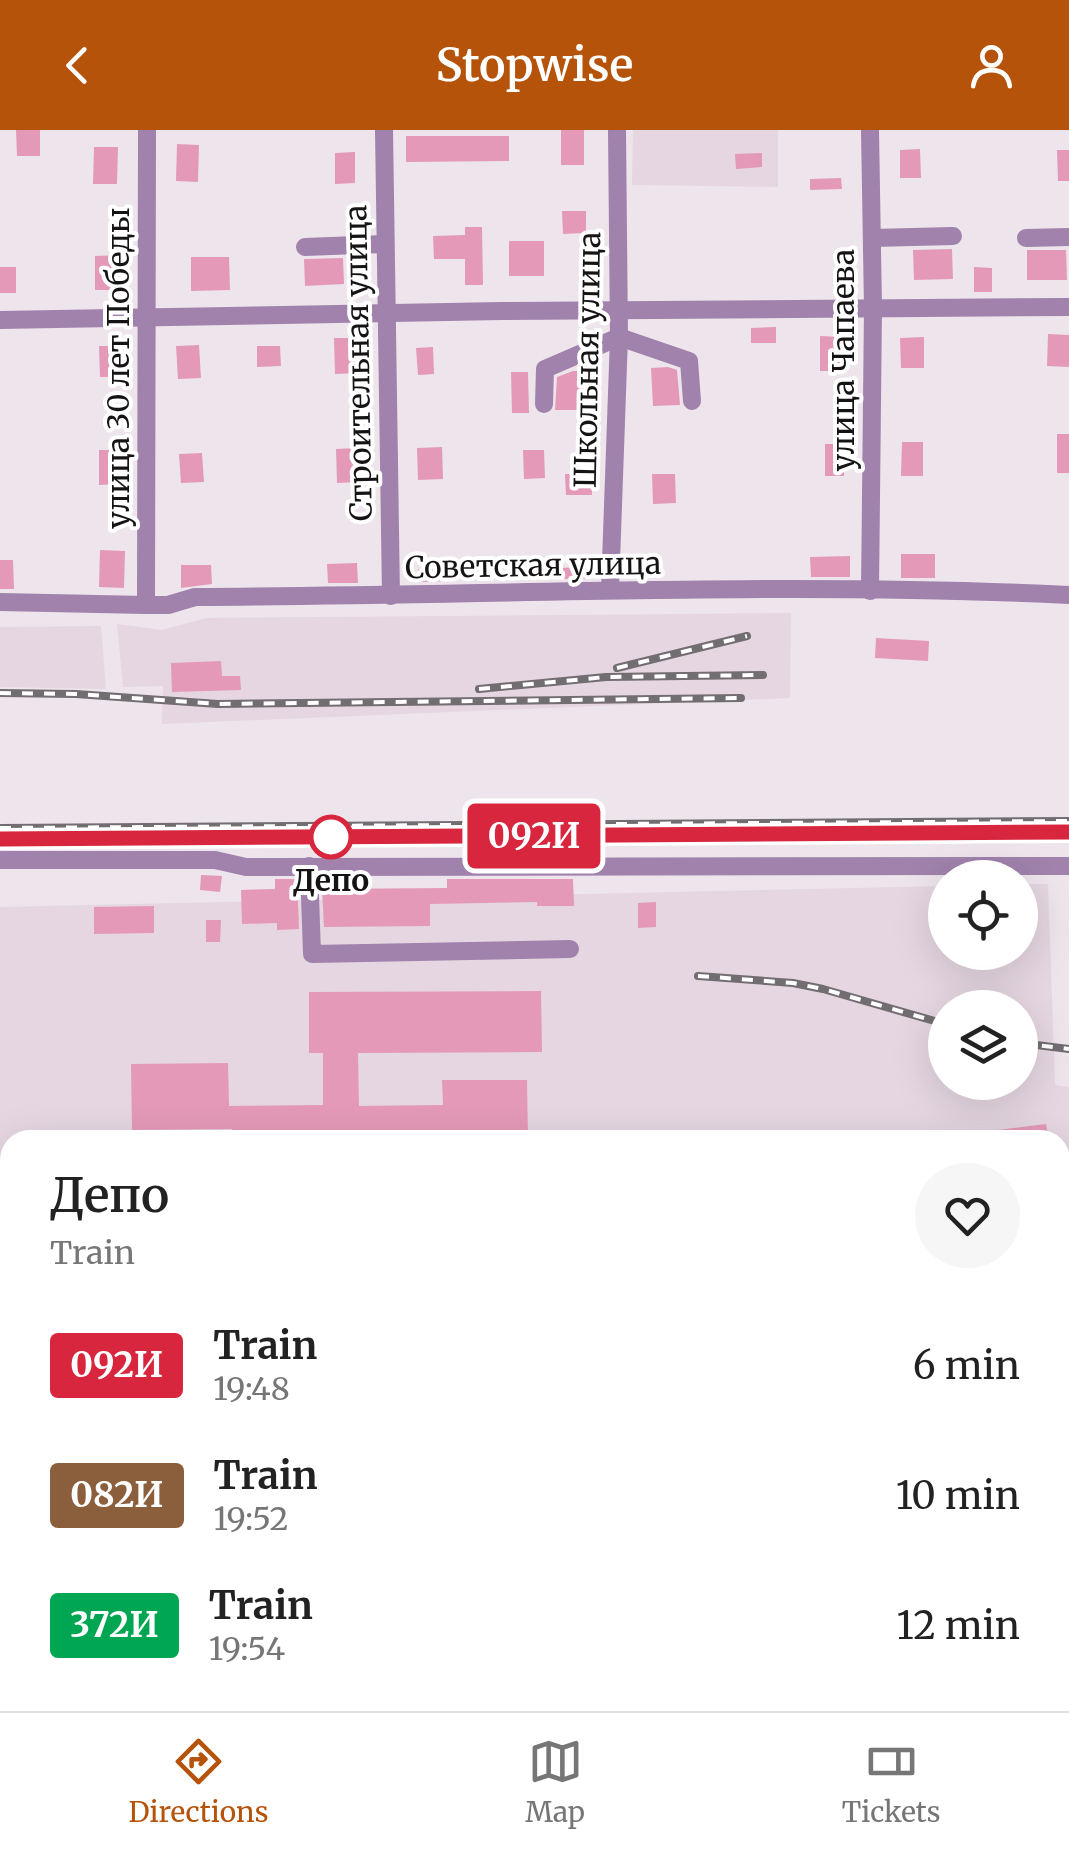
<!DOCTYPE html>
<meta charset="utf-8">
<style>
body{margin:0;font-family:Merriweather,serif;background:#f6f6f6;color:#222;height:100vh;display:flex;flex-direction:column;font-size:38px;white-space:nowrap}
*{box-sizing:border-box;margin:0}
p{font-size:32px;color:#767676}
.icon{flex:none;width:55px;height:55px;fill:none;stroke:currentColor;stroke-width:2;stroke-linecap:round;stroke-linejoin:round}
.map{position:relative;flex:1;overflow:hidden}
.details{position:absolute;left:0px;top:1000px;width:1070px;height:582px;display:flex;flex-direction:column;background:#fff;border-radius:30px 30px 0 0;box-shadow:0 10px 40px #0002}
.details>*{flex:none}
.badge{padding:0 20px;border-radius:8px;font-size:35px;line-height:65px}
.tools{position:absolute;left:928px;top:730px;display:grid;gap:20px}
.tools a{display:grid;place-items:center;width:110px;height:110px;border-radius:50%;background:#fff;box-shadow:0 10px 40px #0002;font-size:50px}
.map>.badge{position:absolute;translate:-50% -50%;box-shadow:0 0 0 5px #fff}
.round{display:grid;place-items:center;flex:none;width:105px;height:105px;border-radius:52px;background:#f6f6f6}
.headline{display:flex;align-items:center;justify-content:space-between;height:170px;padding:0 50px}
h1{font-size:48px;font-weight:600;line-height:75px}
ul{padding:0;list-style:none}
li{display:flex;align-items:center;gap:30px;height:130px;padding:0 50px}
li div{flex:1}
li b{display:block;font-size:38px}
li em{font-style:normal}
li .badge{min-width:110px;font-weight:700;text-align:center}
header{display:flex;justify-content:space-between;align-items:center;height:130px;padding:0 50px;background:#b45309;color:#fff;font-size:45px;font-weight:600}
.tabs{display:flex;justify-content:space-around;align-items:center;height:140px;border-top:2px solid #e0e0e0;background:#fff;font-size:28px;color:#767676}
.tabs a{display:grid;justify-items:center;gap:5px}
.tabs .active{color:#b45309}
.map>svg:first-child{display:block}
.built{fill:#e5d6e1;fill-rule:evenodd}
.building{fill:#e499b8}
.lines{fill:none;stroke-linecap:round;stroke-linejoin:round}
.minor{stroke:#a082ac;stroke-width:18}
.rail-casing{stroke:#726d71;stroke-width:8}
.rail{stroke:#fff;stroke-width:4;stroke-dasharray:11;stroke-linecap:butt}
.line-casing{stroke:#fff;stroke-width:22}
.line{stroke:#d7263d;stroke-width:15}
.stop-dot{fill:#fff;stroke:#d7263d;stroke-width:5}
.labels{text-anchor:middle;stroke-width:8;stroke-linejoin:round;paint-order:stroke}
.street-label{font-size:30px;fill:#161315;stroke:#fff}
.stop-label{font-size:30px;font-weight:bold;fill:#161315;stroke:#fff}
</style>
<header><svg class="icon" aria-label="back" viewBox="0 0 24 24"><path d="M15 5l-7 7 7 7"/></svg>Stopwise<svg class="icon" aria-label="person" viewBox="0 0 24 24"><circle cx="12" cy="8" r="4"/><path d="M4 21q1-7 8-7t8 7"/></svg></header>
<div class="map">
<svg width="1069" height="1581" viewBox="0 0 1069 1581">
<rect width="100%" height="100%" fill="#ede5eb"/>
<!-- built -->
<g class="built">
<polygon points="633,0 778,0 778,57 632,55"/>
<polygon points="791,483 790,568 162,594 163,556 123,557 117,494 162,500 206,488"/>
<polygon points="101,496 106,559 0,557 0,497"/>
<path d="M1020 754H1048L1055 955 1069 957V1209L1060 1211V1010H10V1397L0 1396V777L945 756V822H1020ZM945 878H1020V952H945Z"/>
</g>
<!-- building -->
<g class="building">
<polygon points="16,0 40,0 40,26 17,26"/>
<rect x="561" y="0" width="23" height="35"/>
<polygon points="406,6 509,6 509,31 406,32"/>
<polygon points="177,14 199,15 198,52 176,51"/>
<polygon points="94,17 118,17 117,54 93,54"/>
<polygon points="920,19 921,48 900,48 900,20"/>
<polygon points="1057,20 1069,20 1069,51 1058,51"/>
<polygon points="355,22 355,53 335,54 335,23"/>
<polygon points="762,23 762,37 736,39 735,24"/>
<polygon points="841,48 842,59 810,60 810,49"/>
<polygon points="562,81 586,81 586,103 563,104"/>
<polygon points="465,97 482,97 483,155 465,155 465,129 434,129 433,106 465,105"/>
<rect x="509" y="111" width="35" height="35"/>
<polygon points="952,119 953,149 914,150 913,120"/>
<polygon points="1027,120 1066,120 1067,150 1027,150"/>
<polygon points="120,125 120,160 95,160 95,126"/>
<polygon points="191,127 229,127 230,160 191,161"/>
<polygon points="343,128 344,154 305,156 304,129"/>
<rect x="0" y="137" width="16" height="26"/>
<polygon points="974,137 992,138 992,162 974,162"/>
<polygon points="776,197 776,213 751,213 751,198"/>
<polygon points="1048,204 1069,205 1069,237 1047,236"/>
<polygon points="820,206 841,207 840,241 820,241"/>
<polygon points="924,207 924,238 901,238 900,208"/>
<polygon points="334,208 360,208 361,243 335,244"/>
<polygon points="199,215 201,248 178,249 176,216"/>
<polygon points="99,216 120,216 120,247 100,247"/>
<polygon points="257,216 280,216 281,236 257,237"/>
<polygon points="433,217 434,244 418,245 416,218"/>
<polygon points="668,237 677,240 680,275 653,276 651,238"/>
<polygon points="573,241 584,241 584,280 555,280 557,247"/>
<polygon points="511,242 528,242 529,283 512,283"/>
<rect x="1057" y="304" width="12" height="39"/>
<polygon points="902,312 923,312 923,346 901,346"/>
<rect x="825" y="314" width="19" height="32"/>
<polygon points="442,317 443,349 418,350 417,318"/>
<polygon points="358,318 359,352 337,353 336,319"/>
<polygon points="99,320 120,320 120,354 99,355"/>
<polygon points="523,320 544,320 545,348 524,349"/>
<polygon points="202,323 204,352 181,353 179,324"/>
<polygon points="565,344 592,344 592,365 566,365"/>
<polygon points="652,344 675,344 676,373 653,374"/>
<polygon points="100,420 125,421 124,458 99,457"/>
<rect x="901" y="424" width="34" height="24"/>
<polygon points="850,426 850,447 811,447 810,427"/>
<polygon points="0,430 13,430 14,459 0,459"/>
<polygon points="357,433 358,453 328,453 327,434"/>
<polygon points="181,435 211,435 212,454 181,458"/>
<polygon points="587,437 588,449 557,449 557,438"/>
<polygon points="418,439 448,439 448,451 418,452"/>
<polygon points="876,508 929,511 928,531 875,528"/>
<polygon points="221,531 222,546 240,546 241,560 172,562 171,533"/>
<polygon points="201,745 222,746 220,762 200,760"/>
<polygon points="275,749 297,749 299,799 277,800 277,793 242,794 241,760 275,759"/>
<polygon points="447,749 573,749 574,776 537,776 537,772 430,774 430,796 324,797 322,759 447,758"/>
<polygon points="656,772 656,797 638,798 638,773"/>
<polygon points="154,776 154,803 94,804 94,777"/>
<polygon points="206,790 221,790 220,812 206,812"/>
<polygon points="541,861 542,922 358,923 359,976 443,975 442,950 527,950 528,1009 232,1010 232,999 132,1000 131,934 228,933 229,976 323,975 323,923 309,923 309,862"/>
<polygon points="1046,994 1049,1010 974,1010 973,1003"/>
<rect x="0" y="1109" width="10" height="139"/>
</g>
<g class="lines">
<!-- minor -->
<g class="minor">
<polyline points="384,0 391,466"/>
<polyline points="872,108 953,106"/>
<polyline points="1026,108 1069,107"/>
<polyline points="305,117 384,114"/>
<polyline points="0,190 502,181 1069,177"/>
<polyline points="544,274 545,239 619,207 689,231 692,271"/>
<polyline points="610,460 619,207 617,0"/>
<polyline points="870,461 873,178 870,0"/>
<path d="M0 472 146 475H168L195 467C486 466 778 451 1069 465"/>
<polyline points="146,475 147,0"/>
<polyline points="0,730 215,730 246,737 1069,736"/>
<polyline points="309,736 312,824 570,819"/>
<polyline points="1060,1193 1069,1193"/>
<polyline points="0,1272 10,1272"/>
<polyline points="1060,1299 1069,1284"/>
<polyline points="1060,1541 1069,1538"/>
<polyline points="0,1562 10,1563"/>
<polyline points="98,1572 164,1581"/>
<polyline points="469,1581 477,1572"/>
<polyline points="935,1581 961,1572"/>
</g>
<!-- rail casing -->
<g class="rail-casing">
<g id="rail">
<polyline points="617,538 747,506"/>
<polyline points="479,559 606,547 763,545"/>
<polyline points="0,563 76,564 218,574 741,568"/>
<polyline points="0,698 1069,691"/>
<polyline points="698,846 793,853 823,859 945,894"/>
<polyline points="1020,913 1069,919"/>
<polyline points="0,1323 10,1319"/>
<polyline points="0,1351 10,1351"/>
<polyline points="0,1379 10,1379"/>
</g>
</g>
<!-- rail -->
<use href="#rail" class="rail"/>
</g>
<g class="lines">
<!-- line casing -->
<g class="line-casing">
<polyline id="line" points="0,709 1069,702"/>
</g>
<!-- line -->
<use href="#line" class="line"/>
</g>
<!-- markers -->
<circle class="stop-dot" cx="331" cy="707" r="20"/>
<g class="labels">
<!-- street labels -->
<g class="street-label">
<text transform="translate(588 230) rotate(-89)" y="10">Школьная улица</text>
<text transform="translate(844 230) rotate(-90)" y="10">улица Чапаева</text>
<text transform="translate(359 233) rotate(-91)" y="10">Строительная улица</text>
<text transform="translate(119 238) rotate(-90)" y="10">улица 30 лет Победы</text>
<text transform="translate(533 436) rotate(-1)" y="10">Советская улица</text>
</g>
<!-- stop labels -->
<g class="stop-label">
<text x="331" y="761">Депо</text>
</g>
</g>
</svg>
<div class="tools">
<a><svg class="icon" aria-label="locate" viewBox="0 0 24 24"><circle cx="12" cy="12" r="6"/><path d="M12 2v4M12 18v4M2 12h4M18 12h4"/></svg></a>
<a><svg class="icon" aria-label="layers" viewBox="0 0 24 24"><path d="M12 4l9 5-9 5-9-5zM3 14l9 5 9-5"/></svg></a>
</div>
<b class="badge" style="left:534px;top:706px;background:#d7263d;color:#fff">092И</b>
<section class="details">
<div class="headline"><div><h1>Депо</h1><p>Train</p></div><a class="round"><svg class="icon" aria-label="heart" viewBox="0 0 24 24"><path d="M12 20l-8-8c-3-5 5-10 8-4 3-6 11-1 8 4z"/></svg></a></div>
<ul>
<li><span class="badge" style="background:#d7263d;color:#fff">092И</span><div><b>Train</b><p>19:48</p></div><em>6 min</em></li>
<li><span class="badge" style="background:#8b5e3c;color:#fff">082И</span><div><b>Train</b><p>19:52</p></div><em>10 min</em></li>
<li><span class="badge" style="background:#00a651;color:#fff">372И</span><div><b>Train</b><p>19:54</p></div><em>12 min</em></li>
</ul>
</section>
</div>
<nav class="tabs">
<a class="active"><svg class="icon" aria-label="directions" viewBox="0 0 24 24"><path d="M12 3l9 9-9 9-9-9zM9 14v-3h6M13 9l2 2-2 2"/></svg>Directions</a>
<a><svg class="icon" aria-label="map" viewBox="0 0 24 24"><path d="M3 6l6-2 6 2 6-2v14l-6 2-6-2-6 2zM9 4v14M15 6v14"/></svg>Map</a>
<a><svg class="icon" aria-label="tickets" viewBox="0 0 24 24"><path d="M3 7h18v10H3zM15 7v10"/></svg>Tickets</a>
</nav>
